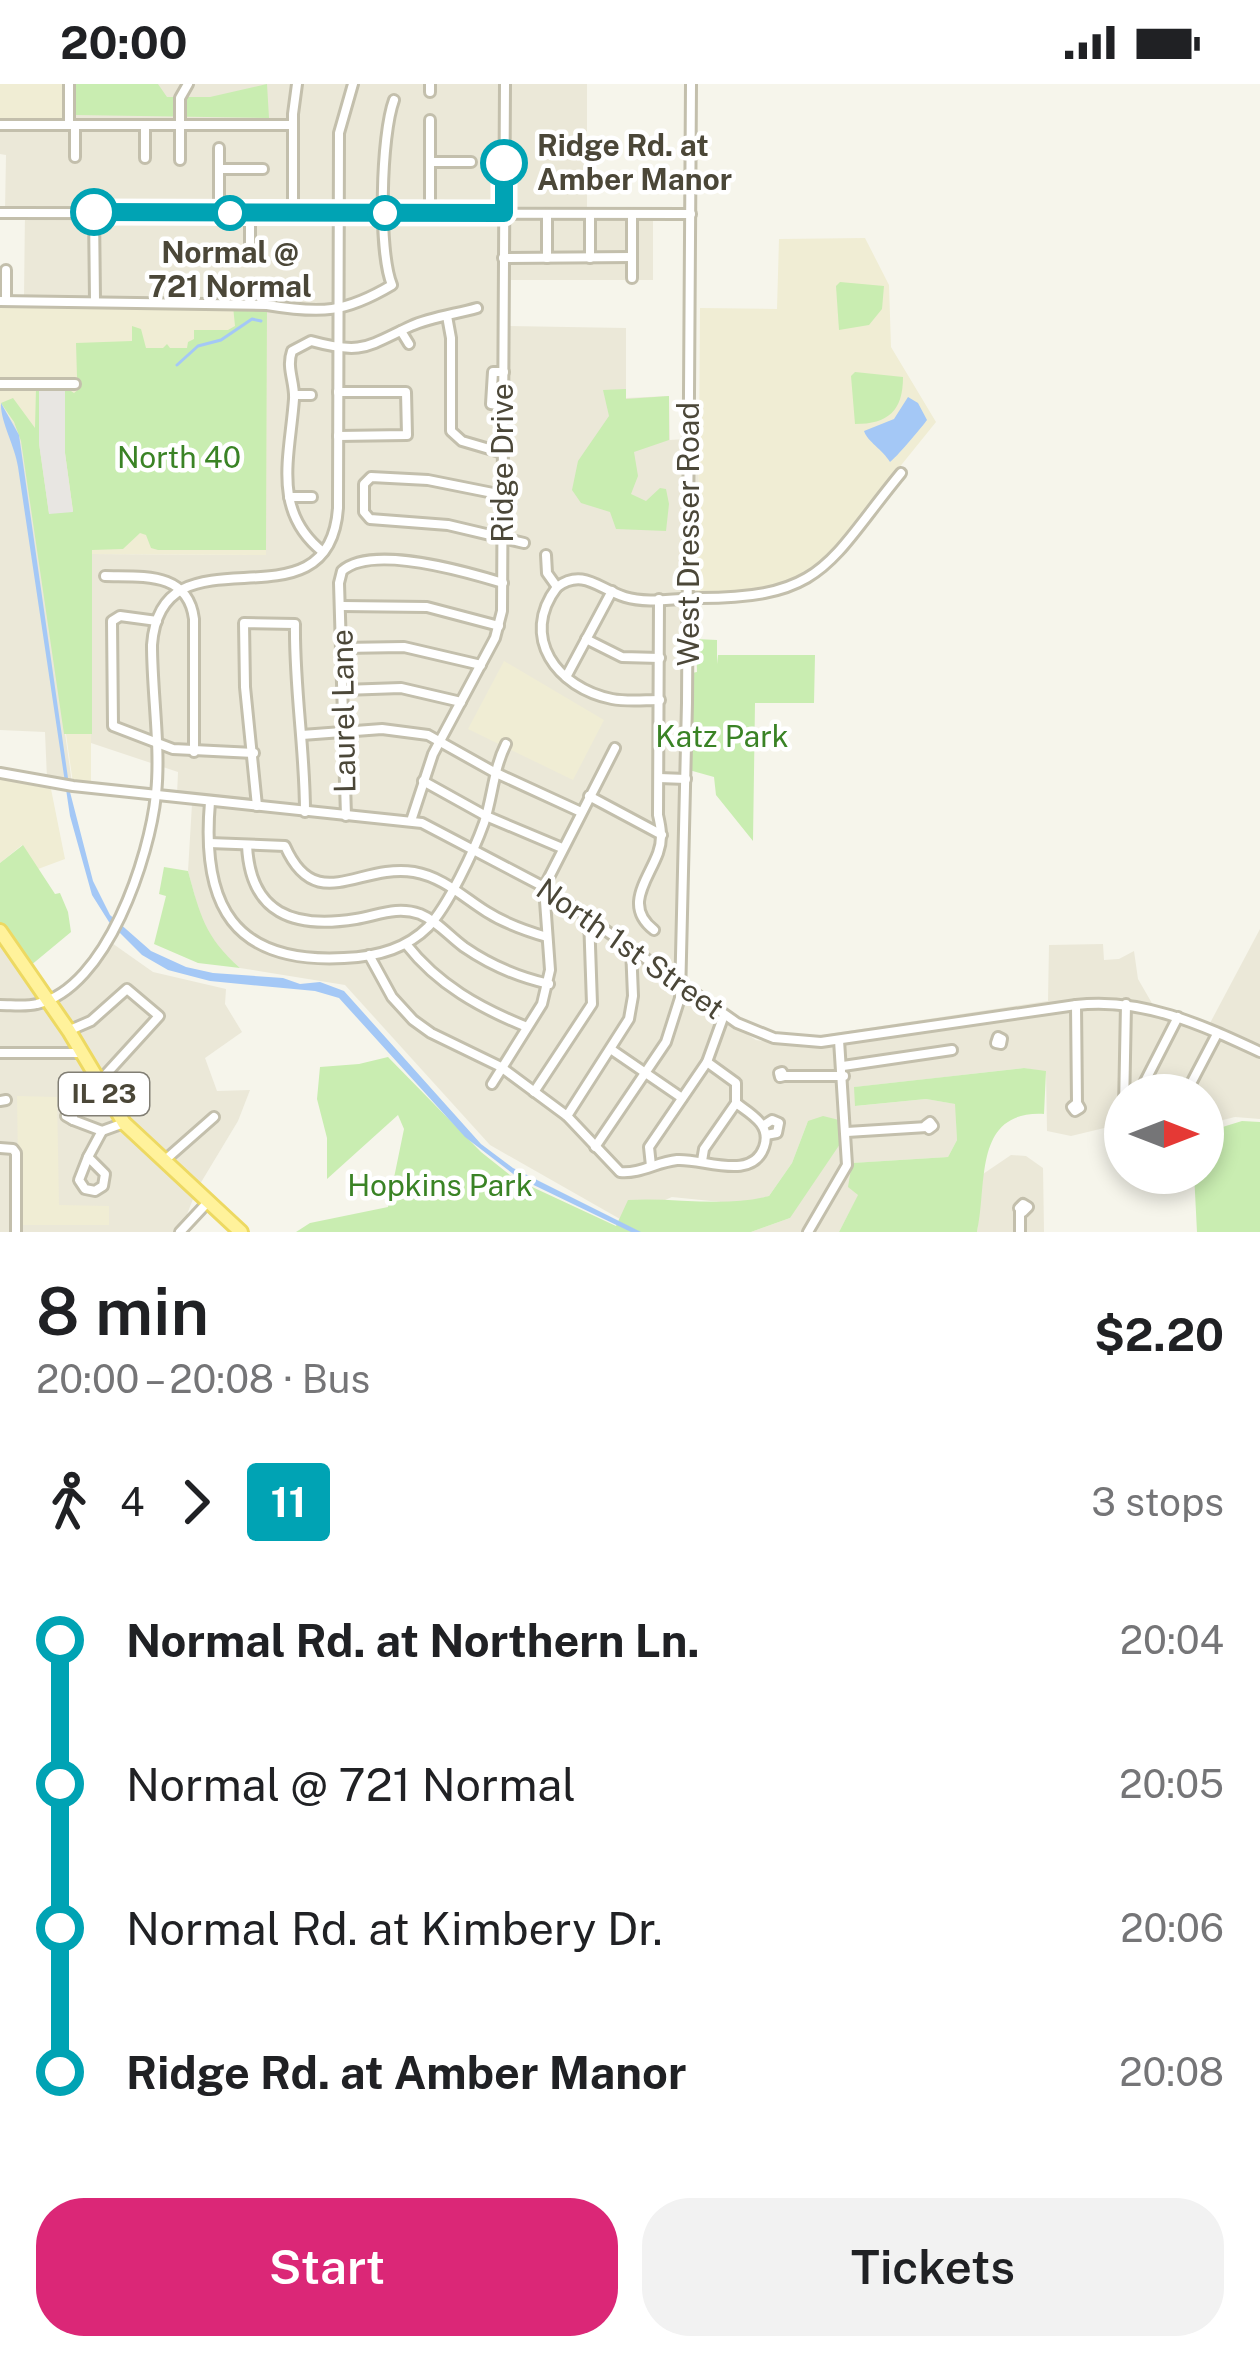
<!DOCTYPE html>
<meta charset="utf-8">
<style>
body{margin:0;font-family:"Public Sans",sans-serif;background:#f2f2f2;color:#202124;height:100vh;display:flex;flex-direction:column;font-size:45px;white-space:nowrap}
*{box-sizing:border-box;margin:0}
p{font-size:39px;color:#757577}
.icon{flex:none;width:66px;height:66px;fill:none;stroke:currentColor;stroke-width:2;stroke-linecap:round;stroke-linejoin:round}
.map{position:relative;height:1148px;overflow:hidden}
.panel{display:flex;flex-direction:column;background:#fff;flex:1}
.panel>*{flex:none}
.badge{padding:0 24px;border-radius:9px;font-size:42px;line-height:78px}
.needle{width:78px;rotate:90deg}
.controls{position:absolute;left:1104px;top:990px;display:grid;gap:24px}
.controls a{display:grid;place-items:center;width:120px;height:120px;border-radius:50%;background:#fff;box-shadow:0 6px 18px #0003;font-size:60px}
.map>.badge{position:absolute;translate:-50% -50%;box-shadow:0 0 0 6px #fff}
.legs{display:flex;align-items:center;gap:18px;height:132px;padding:0 36px;font-size:39px}
.legs p{margin-inline-start:auto}
.headline{display:flex;align-items:center;justify-content:space-between;height:204px;padding:0 36px}
h1{font-size:66px;font-weight:600;line-height:90px}
.cta{display:flex;gap:24px;margin-top:auto;padding:24px 36px}
.cta a{flex:1;height:138px;border-radius:48px;background:#db2777;color:#fff;font-size:48px;font-weight:600;line-height:138px;text-align:center}
.cta a+a{background:#f2f2f2;color:#202124}
ul{padding:0 36px;list-style:none}
li{display:flex;align-items:center;gap:42px;height:144px;font-size:45px}
li i{display:grid;place-items:center;width:18px;height:100%;margin:0 15px;background:currentColor}
li i::after{content:'';width:30px;height:30px;margin:-15px;border:9px solid;border-radius:50%;background:#fff}
li p{margin-inline-start:auto}
li:first-child i{background:linear-gradient(#0000 50%,currentColor 0)}
li:last-child i{background:linear-gradient(currentColor 50%,#0000 0)}
.status{display:flex;justify-content:space-between;align-items:center;height:84px;padding:0 60px;background:#fff;direction:ltr}
.status svg{height:33px;fill:currentColor}
.map>svg:first-child{display:block}
.residential{fill:#ebe8d8}
.education{fill:#f0edd4}
.green{fill:#c9edb1}
.parking{fill:#e8e6e2}
.water{fill:#a4c8f6}
.lines{fill:none;stroke-linecap:round;stroke-linejoin:round}
.stream{stroke:#a4c8f6;stroke-width:3}
.minor-casing{stroke:#c3bfac;stroke-width:14}
.major-casing{stroke:#edd962;stroke-width:18}
.minor{stroke:#fff;stroke-width:8}
.major{stroke:#fff29b;stroke-width:12}
.line-1-casing{stroke:#fff;stroke-width:27}
.line-1{stroke:#00a3b4;stroke-width:18}
.stop-1-dot{fill:#fff;stroke:#00a3b4;stroke-width:6}
.labels{text-anchor:middle;stroke-width:9;stroke-linejoin:round;paint-order:stroke}
.shield{fill:#fff;stroke:#817e74;stroke-width:3}
.shield-label{font-size:27px;font-weight:bold;fill:#4b4738}
.stop-label{font-size:30px;font-weight:bold;fill:#4b4738;stroke:#fff;text-anchor:start}
.park-label{font-size:30px;fill:#3a8325;stroke:#fff}
.street-label{font-size:30px;fill:#4b4738;stroke:#fff}
</style>
<div class="status"><b>20:00</b><svg viewBox="0 0 49 12"><path d="M0 12V9h3v3zM5 12V6h3v6zM10 12V3h3v9zM15 12V0h3v12zM26 1h20v11H26zM47 4h2v5h-2z"/></svg></div>
<div class="map">
<svg width="1260" height="1148" viewBox="0 0 1260 1148">
<rect width="100%" height="100%" fill="#f6f5eb"/>
<!-- residential -->
<g class="residential">
<polygon points="72,0 587,0 587,125 653,126 653,196 510,196 509,242 626,244 626,314 669,312 670,356 699,354 698,509 694,536 685,859 688,912 756,956 808,964 808,953 1048,917 1049,861 1103,860 1104,876 1119,875 1134,867 1138,895 1153,921 1209,941 1260,845 1260,1035 1235,1033 1203,1041 1203,1011 1125,1011 1125,1039 1071,1052 1047,1047 1046,988 1024,984 855,1003 856,1022 926,1015 956,1020 957,1056 948,1073 853,1079 859,1110 839,1148 751,1148 790,1134 808,1037 792,1079 769,1112 740,1120 672,1113 620,1135 490,1061 345,901 240,884 213,860 200,832 188,787 192,720 177,711 178,688 91,659 91,470 266,471 135,216 24,214 25,127 5,127 6,71 0,70 0,39 72,38"/>
<polygon points="0,320 23,351 72,699 47,695 45,648 0,646"/>
<polygon points="0,838 56,916 77,899 109,857 153,888 226,905 225,920 242,948 205,974 217,1007 250,1006 238,1037 197,1105 180,1148 0,1148"/>
<polygon points="1011,1071 1026,1072 1043,1084 1044,1148 977,1148 983,1090"/>
</g>
<!-- education -->
<g class="education">
<polygon points="0,0 68,0 67,37 0,37"/>
<polygon points="865,154 889,201 891,263 936,338 835,463 810,487 763,507 698,509 700,224 777,225 779,155"/>
<polygon points="0,187 13,188 13,216 267,222 266,471 91,470 91,702 73,699 23,351 0,320"/>
<polygon points="504,577 604,636 573,696 468,645"/>
<polygon points="0,695 51,705 65,775 38,785 22,761 0,779"/>
<polygon points="17,1012 57,1013 59,1121 109,1122 109,1141 19,1141"/>
</g>
<!-- green -->
<g class="green">
<polygon points="75,0 158,0 167,13 210,13 267,0 269,34 75,31"/>
<polygon points="840,198 884,202 882,225 869,241 839,246 836,202"/>
<polygon points="233,222 267,222 266,466 158,466 151,464 146,451 140,449 123,465 92,466 92,650 64,650 21,357 14,338 1,319 13,314 35,344 36,304 39,303 39,359 49,429 73,427 65,369 65,303 74,309 81,303 77,293 76,259 132,257 132,242 141,245 146,264 163,264 167,260 170,264 187,264 188,258 194,255 194,246 228,246 235,242"/>
<path d="M855 288 903 293C903 327 888 340 855 340L851 292Z"/>
<polygon points="626,305 626,315 669,312 669,356 634,368 638,392 631,410 646,417 660,404 666,405 669,420 666,447 616,445 610,428 581,419 572,406 578,377 609,332 603,306"/>
<polygon points="696,555 717,556 717,580 718,571 815,571 814,619 755,619 753,757 716,711 714,693 689,686 692,589 697,588"/>
<polygon points="23,761 55,810 60,809 68,828 71,848 30,882 0,838 0,779"/>
<path d="M164 783 188 787C200 831 205 853 240 884L198 879 154 860 166 812 159 810Z"/>
<path d="M388 973 481 1068 515 1095 616 1142 628 1116C675 1113 723 1124 769 1112L792 1079 808 1037 823 1032 839 1036 840 1060 790 1134 751 1148H296L310 1139 388 1123 404 1045 398 1031 327 1095V1054L317 1015 320 983 359 980Z"/>
<path d="M1024 984 1046 987 1044 1030C972 1026 988 1101 977 1148H839L858 1111 848 1103 852 1079 948 1073 957 1056 955 1020 926 1015 855 1022 854 1003Z"/>
<polygon points="1242,1037 1260,1038 1260,1148 1197,1148 1194,1089 1203,1089 1203,1049"/>
</g>
<!-- parking -->
<polygon class="parking" points="39,303 65,303 65,369 73,428 49,430 39,359"/>
<!-- water -->
<g class="water">
<path d="M908 313 918 319 927 336C922 343 895 375 890 378 883 366 867 357 864 347L894 335Z"/>
<path d="M1 319 19 351 70 708 93 797 110 831 151 867 186 883 213 889 283 894 300 900 320 898 344 907 481 1060 513 1084 641 1148H631L517 1093 465 1053 339 914 315 907 210 897 168 886 142 871 109 838 92 811 70 732 18 383C15 362 0 337 1 319Z"/>
</g>
<g class="lines">
<!-- stream -->
<polyline class="stream" points="177,281 198,262 221,256 252,235 261,237"/>
<!-- minor casing -->
<g class="minor-casing">
<g id="minor">
<polyline points="69,0 69,41"/>
<polyline points="430,8 430,0"/>
<polyline points="0,41 293,41"/>
<polyline points="75,41 75,73"/>
<polyline points="145,41 145,74"/>
<polyline points="180,76 180,14 188,0"/>
<polyline points="430,78 471,78"/>
<polyline points="219,85 263,85"/>
<polyline points="94,128 95,216"/>
<polyline points="0,129 691,130"/>
<polyline points="219,129 219,64"/>
<polyline points="293,129 293,30 297,0"/>
<polyline points="430,129 430,36"/>
<polyline points="547,130 547,174"/>
<polyline points="590,130 590,174"/>
<polyline points="632,130 632,194"/>
<polyline points="188,173 250,174 250,129"/>
<polyline points="503,174 632,173"/>
<polyline points="6,186 6,217"/>
<path d="M0 217 267 221C321 230 345 229 392 201 378 167 381 51 394 16"/>
<polyline points="447,232 451,254 451,347 462,357 503,369"/>
<polyline points="401,247 409,260"/>
<polyline points="0,300 75,300"/>
<polyline points="295,311 311,311"/>
<polyline points="504,322 491,320 493,288 504,288"/>
<polyline points="338,352 407,351 406,308 338,308"/>
<polyline points="503,411 428,396 371,393 364,400 364,428 370,435 448,441 524,459"/>
<polyline points="289,413 312,413"/>
<path d="M323 468C271 427 290 372 294 315 295 298 286 284 292 267L311 257C362 271 366 263 411 242 431 233 456 230 477 224"/>
<polyline points="546,471 547,489 557,503"/>
<path d="M105 492C142 493 188 487 194 535V668"/>
<path d="M557 503C583 484 599 505 625 513 647 520 677 514 700 514 825 514 828 478 901 389"/>
<path d="M557 503C519 553 557 604 612 615 627 618 644 616 660 616"/>
<polyline points="342,522 427,523 499,542"/>
<polyline points="157,537 120,532 112,537 113,642 173,665 254,669"/>
<polyline points="586,555 622,573 660,574"/>
<polyline points="342,564 404,563 481,581"/>
<polyline points="566,593 612,507"/>
<polyline points="343,606 401,604 461,618"/>
<polyline points="302,651 382,645 428,651 494,688 581,728"/>
<path d="M0 689 73 702 422 739 544 803 737 939 774 954 821 958 1076 921C1142 913 1202 941 1260 968"/>
<polyline points="659,694 686,695"/>
<polyline points="423,697 486,732 562,764"/>
<polyline points="589,712 662,751"/>
<path d="M210 718C201 821 233 880 344 874 374 873 406 865 428 843 448 822 474 767 484 739 493 712 493 686 506 660"/>
<path d="M257 722 245 603 244 539 295 540C294 603 305 665 305 728"/>
<path d="M346 732 339 499 342 487C372 460 467 488 503 499"/>
<polyline points="411,737 433,670 495,554 502,527 505,0"/>
<path d="M209 759 285 762C316 832 359 779 414 788 443 793 463 813 487 828 506 840 526 847 547 853"/>
<path d="M247 761C250 830 294 845 356 835 379 831 397 822 420 830 437 837 449 852 464 863 490 881 518 893 549 900"/>
<path d="M654 846C623 822 648 796 658 769 663 755 661 744 658 731L659 515"/>
<path d="M406 860C438 901 480 924 527 943"/>
<path d="M369 871 392 913 413 936 431 949 501 983 567 1032 620 1088C640 1090 657 1078 677 1076 703 1074 752 1098 764 1063 772 1041 751 1030 736 1019"/>
<path d="M0 921C12 921 26 923 37 920 107 904 150 772 156 710 161 664 152 609 152 561 161 435 329 554 338 424L339 49 353 0"/>
<polyline points="1076,921 1077,1019 1072,1023 1075,1027 1080,1024 1077,1019"/>
<polyline points="70,946 91,937 127,905 159,932 97,1000"/>
<polygon points="998,953 1002,955 1001,960 996,959"/>
<polyline points="612,966 682,1014"/>
<polyline points="0,969 81,969"/>
<polyline points="707,978 736,999 736,1019"/>
<polyline points="843,982 952,966"/>
<polygon points="782,988 784,992 780,993 779,989"/>
<polyline points="784,992 844,992"/>
<polyline points="492,1000 542,920 550,886 544,803 615,664"/>
<polyline points="534,1008 592,920 589,833"/>
<polyline points="1138,1011 1178,933"/>
<polyline points="1185,1011 1217,950"/>
<polyline points="0,1017 6,1016"/>
<polyline points="1124,1026 1126,920"/>
<polygon points="70,1027 73,1029 73,1036 66,1032"/>
<polyline points="567,1032 629,935 633,912 631,863"/>
<polyline points="73,1036 102,1047 124,1039"/>
<polygon points="930,1038 933,1042 929,1045 926,1041"/>
<polyline points="763,1042 772,1036 779,1039 777,1049 766,1051"/>
<polyline points="847,1048 927,1043"/>
<polyline points="595,1063 666,958 680,914 687,619 691,0"/>
<polyline points="0,1064 13,1065 16,1069 16,1148"/>
<polygon points="88,1073 105,1090 103,1102 95,1107 85,1105 79,1096"/>
<polyline points="88,1073 102,1047"/>
<polyline points="164,1077 214,1033"/>
<polyline points="702,1077 704,1065 736,1019"/>
<polyline points="651,1082 649,1063 707,978 724,931"/>
<polygon points="1023,1120 1028,1123 1023,1128 1019,1124"/>
<polyline points="1020,1126 1020,1148"/>
<polyline points="180,1148 207,1119"/>
<polyline points="808,1148 847,1081 839,956"/>
</g>
</g>
<!-- major casing -->
<g class="major-casing">
<polyline id="major" points="0,847 69,947 124,1039 241,1148"/>
</g>
<!-- minor -->
<use href="#minor" class="minor"/>
<!-- major -->
<use href="#major" class="major"/>
</g>
<g class="lines">
<!-- line-1 casing -->
<g class="line-1-casing">
<polyline id="line-1" points="94,128 504,129 504,79"/>
</g>
<!-- line-1 -->
<use href="#line-1" class="line-1"/>
</g>
<!-- markers -->
<g class="stop-1-dot">
<circle cx="504" cy="79" r="21"/>
<circle cx="94" cy="128" r="21"/>
<circle cx="230" cy="129" r="15"/>
<circle cx="385" cy="129" r="15"/>
</g>
<g class="labels">
<!-- shield labels -->
<rect class="shield" x="59" y="989" width="90" height="42" rx="9"/>
<g class="shield-label">
<text x="104" y="1019">IL 23</text>
</g>
<!-- stop labels -->
<g class="stop-label">
<text x="537" y="72">Ridge Rd. at<tspan x="537" dy="34">Amber Manor</tspan></text>
<text x="230" y="179" text-anchor="middle">Normal @<tspan x="230" dy="34">721 Normal</tspan></text>
</g>
<!-- park labels -->
<g class="park-label">
<text x="179" y="384">North 40</text>
<text x="722" y="663">Katz Park</text>
<text x="440" y="1112">Hopkins Park</text>
</g>
<!-- street labels -->
<g class="street-label">
<text transform="translate(503 379) rotate(-90)" y="10">Ridge Drive</text>
<text transform="translate(689 450) rotate(-90)" y="10">West Dresser Road</text>
<text transform="translate(344 627) rotate(-91)" y="10">Laurel Lane</text>
<text transform="translate(630 865) rotate(35)" y="10">North 1st Street</text>
</g>
</g>
</svg>
<div class="controls">
<a><svg class="needle" viewBox="-14 -14 28 28"><path d="M0-13l5 13h-10z" fill="#e53935"/><path d="M0 13l5-13h-10z" fill="#757577"/></svg></a>
</div>
</div>
<section class="panel">
<div class="headline"><div><h1>8 min</h1><p>20:00 – 20:08 · Bus</p></div><b>$2.20</b></div>
<div class="legs"><svg class="icon" aria-label="walk" viewBox="0 0 24 24"><circle cx="13" cy="4" r="2"/><path d="M13 8l-2 6 4 7M11 14l-3 7M7 12l3-4h3l4 4"/></svg>4<svg class="icon" aria-label="forward" viewBox="0 0 24 24"><path d="M9 5l7 7-7 7"/></svg><b class="badge" style="background:#00a3b4;color:#fff">11</b><p>3 stops</p></div>
<ul>
<li><i style="color:#00a3b4"></i><b>Normal Rd. at Northern Ln.</b><p>20:04</p></li>
<li><i style="color:#00a3b4"></i><span>Normal @ 721 Normal</span><p>20:05</p></li>
<li><i style="color:#00a3b4"></i><span>Normal Rd. at Kimbery Dr.</span><p>20:06</p></li>
<li><i style="color:#00a3b4"></i><b>Ridge Rd. at Amber Manor</b><p>20:08</p></li>
</ul>
<div class="cta"><a>Start</a><a>Tickets</a></div>
</section>
